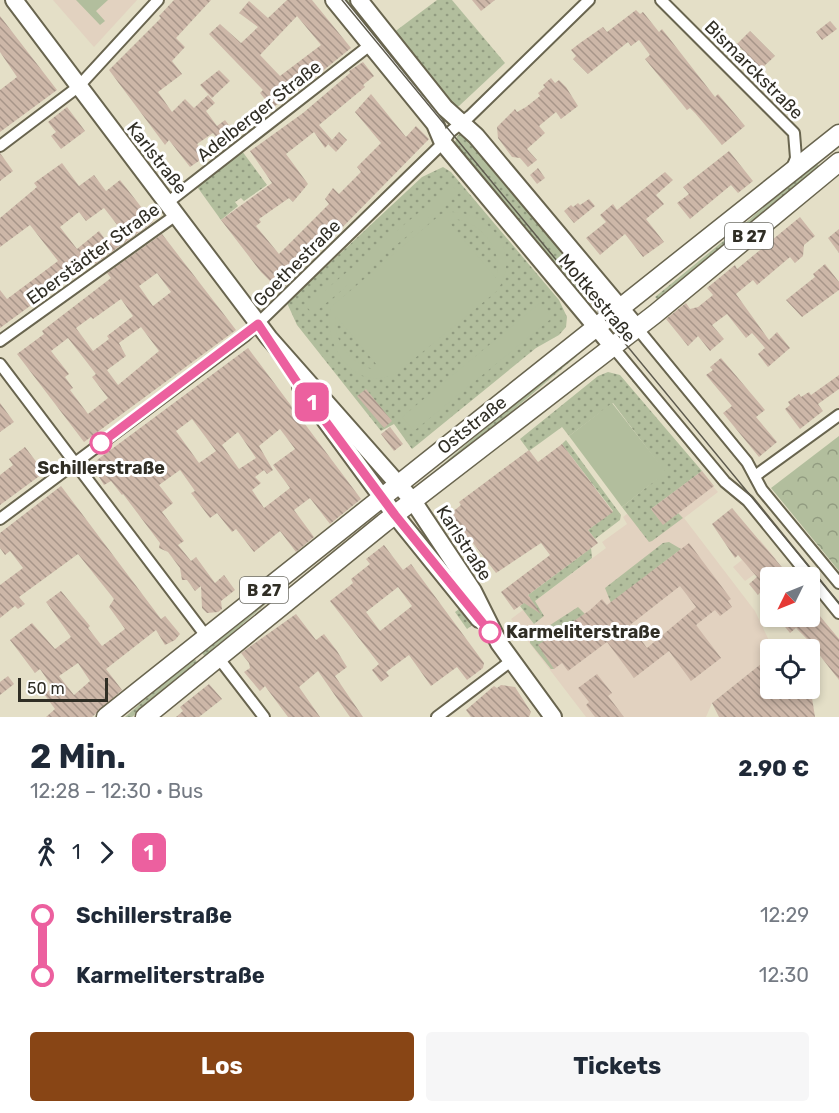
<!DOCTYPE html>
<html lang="de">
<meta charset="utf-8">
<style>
body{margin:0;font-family:Rubik,sans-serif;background:#f6f6f7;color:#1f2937;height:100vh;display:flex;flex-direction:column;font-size:22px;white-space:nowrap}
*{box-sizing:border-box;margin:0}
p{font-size:20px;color:#747a83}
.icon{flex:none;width:33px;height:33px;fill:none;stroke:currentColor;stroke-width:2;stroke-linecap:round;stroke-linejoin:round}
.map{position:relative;height:717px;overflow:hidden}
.drawer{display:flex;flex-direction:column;background:#fff;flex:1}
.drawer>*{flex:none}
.badge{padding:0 12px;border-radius:9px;font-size:21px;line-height:39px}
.needle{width:39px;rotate:227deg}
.fabs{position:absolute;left:760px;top:567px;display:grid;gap:12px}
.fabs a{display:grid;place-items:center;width:60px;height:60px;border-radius:6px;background:#fff;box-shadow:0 3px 9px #0003;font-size:30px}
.scale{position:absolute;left:18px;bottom:15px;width:90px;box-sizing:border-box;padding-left:6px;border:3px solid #302e25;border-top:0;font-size:16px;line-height:21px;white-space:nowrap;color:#302e25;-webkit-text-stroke:4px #fff;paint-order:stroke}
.map>.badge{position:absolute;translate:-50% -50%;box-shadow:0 0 0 3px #fff}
.legs{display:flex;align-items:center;gap:9px;height:66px;padding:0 30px;font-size:20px}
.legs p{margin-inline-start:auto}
.headline{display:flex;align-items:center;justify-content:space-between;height:102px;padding:0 30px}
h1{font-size:33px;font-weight:700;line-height:45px}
.cta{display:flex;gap:12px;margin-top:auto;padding:12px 30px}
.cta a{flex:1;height:69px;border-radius:6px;background:#884515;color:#fff;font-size:24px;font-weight:700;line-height:69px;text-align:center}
.cta a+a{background:#f6f6f7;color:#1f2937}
ul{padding:0 30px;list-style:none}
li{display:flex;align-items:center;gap:21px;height:60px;font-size:22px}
li i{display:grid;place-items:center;width:9px;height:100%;margin:0 8px;background:currentColor}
li i::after{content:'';width:15px;height:15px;margin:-8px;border:4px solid;border-radius:50%;background:#fff}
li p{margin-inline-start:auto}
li:first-child i{background:linear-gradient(#0000 50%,currentColor 0)}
li:last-child i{background:linear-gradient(currentColor 50%,#0000 0)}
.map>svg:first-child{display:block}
.education{fill:#e2d2c0}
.grass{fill:url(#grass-dots)}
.park{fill:url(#park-crowns)}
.garden{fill:#b2be9d;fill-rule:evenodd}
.building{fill:url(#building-back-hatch);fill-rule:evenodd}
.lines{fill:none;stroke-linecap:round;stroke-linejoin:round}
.street-casing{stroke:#69654f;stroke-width:14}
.secondary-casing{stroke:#69654f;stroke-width:20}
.primary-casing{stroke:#69654f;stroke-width:21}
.street{stroke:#fff;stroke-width:10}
.secondary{stroke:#fff;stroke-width:16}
.primary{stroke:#fff;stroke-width:18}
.tram{stroke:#5f5c4f;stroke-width:1.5}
.line-1-casing{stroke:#fff;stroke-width:14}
.line-1{stroke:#ec609f;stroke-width:9}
.stop-1-dot{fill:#fff;stroke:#ec609f;stroke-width:3}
.labels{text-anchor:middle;stroke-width:6;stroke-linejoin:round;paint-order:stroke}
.shield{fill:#fff;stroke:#6e6d66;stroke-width:1.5}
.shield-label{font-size:16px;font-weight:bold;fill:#302e25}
.street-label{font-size:18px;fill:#302e25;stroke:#fff}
.stop-label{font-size:18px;font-weight:bold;fill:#302e25;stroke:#fff}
</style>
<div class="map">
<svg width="839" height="717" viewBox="0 0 839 717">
<defs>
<pattern id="grass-dots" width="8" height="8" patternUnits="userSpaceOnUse" patternTransform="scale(1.5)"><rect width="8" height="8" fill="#b2be9d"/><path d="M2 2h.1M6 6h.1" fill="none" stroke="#919b80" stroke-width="1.8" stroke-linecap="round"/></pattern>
<pattern id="park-crowns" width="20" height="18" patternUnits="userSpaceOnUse" patternTransform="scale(1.5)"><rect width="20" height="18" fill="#b2be9d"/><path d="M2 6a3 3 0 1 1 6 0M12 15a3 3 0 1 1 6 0" fill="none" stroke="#919b80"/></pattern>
<pattern id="building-back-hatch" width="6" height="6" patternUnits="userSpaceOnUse" patternTransform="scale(1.5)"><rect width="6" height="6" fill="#cdb7a8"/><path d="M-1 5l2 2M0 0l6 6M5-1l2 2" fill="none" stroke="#a79589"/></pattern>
</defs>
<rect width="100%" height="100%" fill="#e4dfc7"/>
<!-- education -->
<g class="education">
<polygon points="53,0 137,0 94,47"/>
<polygon points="692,462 718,492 684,518 755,611 773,649 771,650 771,656 712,703 706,717 586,717 511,619 606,548 602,542 627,524 623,517"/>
<polygon points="760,540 776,559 745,581 733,567 742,560 739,556"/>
</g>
<!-- grass -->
<g class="grass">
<polygon points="338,0 354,0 446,114 437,122"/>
<polygon points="437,0 452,0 505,63 459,106 455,107 393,33"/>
<polygon points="463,133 593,284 577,296 454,146 457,136"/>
<polygon points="242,151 267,185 244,201 241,198 235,202 238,206 221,220 198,188 198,184"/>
<polygon points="815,161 820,168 658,300 655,297 749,220"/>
<polygon points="443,167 451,172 559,300 567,317 566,327 559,335 536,348 412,449 394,424 381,431 297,325 287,303 422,177"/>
<polygon points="574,353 577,356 433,478 430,475"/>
<polygon points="608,372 620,375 702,471 651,509 663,524 678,513 683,518 652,541 649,542 622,507 665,472 613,403 569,436 562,427 529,451 520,439 598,376"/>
<polygon points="634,379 716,478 714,479 632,381"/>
<polygon points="566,440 621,515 620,520 595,539 588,530 613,511 562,444"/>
<polygon points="364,520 366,523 301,573 205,657 200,650"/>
<polygon points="669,542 681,549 611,603 605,588 663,543"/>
<polygon points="591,548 592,558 535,601 544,616 534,624 520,606 530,598 528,595"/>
<polygon points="462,607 474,624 467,629 455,612"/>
<polygon points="578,607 585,614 554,669 551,669 530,643 530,638"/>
<polygon points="193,657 198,663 132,717 125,717"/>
</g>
<!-- park -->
<polygon class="park" points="839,436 839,571 771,488"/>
<!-- garden -->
<g class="garden">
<polygon points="76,0 108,0 96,11 105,21 100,25"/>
<polygon points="452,185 459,193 313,314 306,306"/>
<path d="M451 212C492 212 522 254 497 291L398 372C357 396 321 346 331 307L441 214ZM454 219C481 221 505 252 496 278L448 221ZM336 316 376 364 371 369C349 362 332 339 336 316Z"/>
<polygon points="540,303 552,318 414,431 402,417"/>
<polygon points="612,403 666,472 622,507 569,436"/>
</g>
<!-- building -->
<g class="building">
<polygon points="174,0 211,0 176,38 185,47 172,61 182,74 158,92 172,112 185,99 194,108 208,95 215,103 206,111 217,126 225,120 238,137 224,147 213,133 197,144 206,156 190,167 169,140 165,145 109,70 161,18 159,16"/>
<path d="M287 0H312L351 48 299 90 272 108 260 93 263 90 209 34 220 24 241 43 258 27 239 13 249 1 268 18ZM297 16 321 45 280 76 260 55Z"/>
<polygon points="472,0 495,0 481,11"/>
<polygon points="636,10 640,14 643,12 659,32 662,29 715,97 718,94 745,126 722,145 695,113 690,108 687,110 645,59 650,55 639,40 631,46 628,42 588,74 573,59 576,56 571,50 580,43 603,27 607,32"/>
<polygon points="0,16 57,90 0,132 0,90 17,77 0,52"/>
<polygon points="830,21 837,29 822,40 816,32"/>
<polygon points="750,31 775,56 761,69 737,44"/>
<polygon points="363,62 374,76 363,85 365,87 319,125 332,140 339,132 347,140 336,152 328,144 331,141 325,148 314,132 286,154 308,184 293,202 289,198 259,219 261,222 256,226 279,254 329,204 325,199 333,188 339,194 361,172 357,167 381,143 355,112 371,94 406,137 416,126 429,139 280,291 261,272 221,220 272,183 250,151 303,113 350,73 349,71"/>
<polygon points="219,70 230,81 212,98 200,85"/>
<polygon points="551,78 555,83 559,80 566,87 578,106 561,119 556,112 539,126 545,133 527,149 537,160 528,167 520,158 512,157 498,138 497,127 515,109 517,112 526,107 540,96 538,93 545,87 543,85"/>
<polygon points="67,107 85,131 61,149 51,136 56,132 48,122"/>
<polygon points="729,151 753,181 738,193 731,185 690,219 677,203 689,194 683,187"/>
<polygon points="0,153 13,171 0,181"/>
<path d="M62 163 79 186 94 175 106 191 120 180 153 222 95 264 88 255 71 268 75 273 0 328V290L7 299 58 261 30 225 0 247V218L37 187 34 183ZM104 208 122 231 107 242 99 231 77 249 60 227 79 212 86 221Z"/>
<polygon points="538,168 545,178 537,184 530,175"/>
<polygon points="665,172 673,180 656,195 664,204 646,219 664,242 643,257 625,234 600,255 586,238 606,222 600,215 613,204 617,210"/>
<polygon points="589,199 595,206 574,223 564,211 571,205 573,207 578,203 580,205"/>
<polygon points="800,217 815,236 804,245 803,256 795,263 790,257 757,285 753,280 736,294 769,340 777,332 790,348 768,367 758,354 765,348 752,333 746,338 727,314 712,325 724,339 710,351 698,336 688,346 666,319 686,303 690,309 698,307 713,295 707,288 735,265 737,269"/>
<polygon points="839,229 839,253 828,238"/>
<path d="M162 234 236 330 84 442 17 354 44 334 42 331 111 278 107 273ZM157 273 171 292 153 306 139 286ZM121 299 133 316 107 336 109 339 93 351 76 328 91 317 93 319ZM141 327 159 351 118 385 107 370 126 356 119 343ZM68 338 96 374 92 377 108 398 88 414 70 390 73 388 65 377 69 374 51 351Z"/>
<polygon points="825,264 839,282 839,290 802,317 786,300 815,277 813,274"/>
<path d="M248 348 361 499 330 524 310 498 294 510 314 537 296 552 280 531 254 552 236 529 232 532 217 513 210 518 191 493 195 491 180 470 159 485 173 503 162 512 184 541 178 545 191 561 196 557 215 583 224 575 235 590 221 601 222 609 218 612 207 613 202 608 201 586 195 591 187 580H182L180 568 168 552 159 548 160 543 123 494 122 495 111 481 104 485 99 477 105 472 97 460ZM192 419 216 451 199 463 176 431ZM280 429 295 449 273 465 290 488 264 508 252 490 261 483 255 477 264 470 267 474 273 470 259 446ZM238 432 256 458 239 469 222 445Z"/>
<polygon points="721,358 765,410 756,417 777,442 759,457 723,413 732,406 706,375 713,370 710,367"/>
<polygon points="839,375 839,389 818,404 823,411 800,429 785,409 790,405 788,402 799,394 801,397 809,392 811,395"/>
<polygon points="366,389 392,421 384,428 357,396"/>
<polygon points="0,403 14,422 0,432"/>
<polygon points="390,427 403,444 394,451 381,434"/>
<polygon points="562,444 613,512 588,530 598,543 528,595 541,614 524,603 514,610 501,592 550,555 541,543 496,573 473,543 458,527 454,530 445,518 461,505 459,502 529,450 538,462"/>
<polygon points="25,447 38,464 42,460 49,469 0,505 0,475 13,465 9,459"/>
<polygon points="702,471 714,486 663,525 651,509"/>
<path d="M61 486 161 619 165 616 180 634 175 640 165 645 156 630 106 669 122 690 92 717H46L55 709 44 694 53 688 40 669 35 673 10 640 32 623 55 649 71 637 46 602 61 591 90 626 88 628 102 646 125 629 109 607 114 599 78 554 19 597 25 604 18 609 15 606 0 618V585L23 568 10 551 5 555 0 548V533ZM78 663 90 681 74 695 59 676Z"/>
<polygon points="732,508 791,578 771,578 771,594 765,587 758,595 749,584 757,577 738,555 735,558 712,524"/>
<path d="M689 543 731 599 728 601 732 607 720 616 715 610 696 625 721 658 691 681 669 651 634 678 607 642 568 671 562 663 554 669 538 645 590 610 602 599 607 605ZM680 586 696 607 647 648 630 625Z"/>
<path d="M384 545 403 570 411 564 484 663 483 668 467 680 457 667 431 686 409 655 386 672 389 676 381 682 372 670 379 664 330 601 353 583 351 579 370 564 366 559ZM398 587 412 606 380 631 366 612Z"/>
<polygon points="810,604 839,639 839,680 807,639 796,628 790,633 781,622 787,616 810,616"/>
<polygon points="296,614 316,640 324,634 337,651 347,667 335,676 363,717 350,717 318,671 299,687 320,717 288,717 265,686 260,691 244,672 250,668 249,663 241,653"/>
<polygon points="771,656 771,688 804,688 812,698 815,717 719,717 712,703"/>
<polygon points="597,674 612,693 608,696 624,717 595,717 586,705 589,702 578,688"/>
<polygon points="8,676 14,684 0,695 0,682"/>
<polygon points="209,684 222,699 199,717 176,717 183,711 180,707"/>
<polygon points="501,685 515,687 531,712 529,717 471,717 466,710 494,686 497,688"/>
</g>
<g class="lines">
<!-- street casing -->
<g class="street-casing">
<g id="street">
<polyline points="661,0 794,133 796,158 792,168"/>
<polyline points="0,146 78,87 158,0"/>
<polyline points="167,203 370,45"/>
<polyline points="637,328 747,462 762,490 839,583"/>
<polyline points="0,341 176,215"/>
<polyline points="613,347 725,482 748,501 839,613"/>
<polyline points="0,364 206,636"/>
<polyline points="755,476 839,415"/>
<polyline points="0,519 245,336 443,143 450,132 470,116 589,0"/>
<polyline points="217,656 264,717"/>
<polyline points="437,717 511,661"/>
</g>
</g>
<!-- secondary casing -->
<g class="secondary-casing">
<g id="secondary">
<polyline points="14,0 269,338 413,501 473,591 499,643 553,717"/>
<polyline points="334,0 435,124 443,143 613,347"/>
<polyline points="359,0 445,108 476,136 637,328"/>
<polyline points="301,387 395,515 479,619"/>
</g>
</g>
<!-- primary casing -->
<g class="primary-casing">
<g id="primary">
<polyline points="106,717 839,134"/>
<polyline points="145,717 384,523 655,314 839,162"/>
</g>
</g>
<!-- street -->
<use href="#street" class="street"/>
<!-- secondary -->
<use href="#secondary" class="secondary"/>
<!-- primary -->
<use href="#primary" class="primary"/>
<!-- tram -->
<polyline class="tram" points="342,0 839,603"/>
</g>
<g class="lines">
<!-- line-1 casing -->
<g class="line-1-casing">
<polyline id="line-1" points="101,443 258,324 300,387 395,515 490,632"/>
</g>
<!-- line-1 -->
<use href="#line-1" class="line-1"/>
</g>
<!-- markers -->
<g class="stop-1-dot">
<circle cx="101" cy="443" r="10"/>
<circle cx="490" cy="632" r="10"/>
</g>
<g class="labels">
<!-- shield labels -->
<g class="shield">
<rect x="725" y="223" width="48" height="26" rx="4.5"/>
<rect x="240" y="577" width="48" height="26" rx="4.5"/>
</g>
<g class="shield-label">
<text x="749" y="242">B 27</text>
<text x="264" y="596">B 27</text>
</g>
<!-- street labels -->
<g class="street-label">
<text transform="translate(754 70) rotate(45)" y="6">Bismarckstraße</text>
<text transform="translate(259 111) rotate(-38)" y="6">Adelberger Straße</text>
<text transform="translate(157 158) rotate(52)" y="6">Karlstraße</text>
<text transform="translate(93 254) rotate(-36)" y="6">Eberstädter Straße</text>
<text transform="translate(297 263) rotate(-45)" y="6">Goethestraße</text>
<text transform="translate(597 298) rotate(50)" y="6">Moltkestraße</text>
<text transform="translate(472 425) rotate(-38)" y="6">Oststraße</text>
<text transform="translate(464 543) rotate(57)" y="6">Karlstraße</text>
</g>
<!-- stop labels -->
<g class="stop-label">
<text x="101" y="474">Schillerstraße</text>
<text x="506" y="638" text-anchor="start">Karmeliterstraße</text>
</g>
</g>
</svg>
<div class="fabs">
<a><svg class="needle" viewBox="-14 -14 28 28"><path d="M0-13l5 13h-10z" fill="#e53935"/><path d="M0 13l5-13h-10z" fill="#747a83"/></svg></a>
<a><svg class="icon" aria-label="locate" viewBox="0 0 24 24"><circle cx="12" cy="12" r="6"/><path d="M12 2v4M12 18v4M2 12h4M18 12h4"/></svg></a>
</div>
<div class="scale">50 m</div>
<b class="badge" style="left:312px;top:402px;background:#ec609f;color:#fff">1</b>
</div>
<section class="drawer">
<div class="headline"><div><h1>2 Min.</h1><p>12:28 – 12:30 · Bus</p></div><b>2.90 €</b></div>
<div class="legs"><svg class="icon" aria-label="walk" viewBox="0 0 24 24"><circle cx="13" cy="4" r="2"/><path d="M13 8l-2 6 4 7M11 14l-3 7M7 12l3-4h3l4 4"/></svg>1<svg class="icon" aria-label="forward" viewBox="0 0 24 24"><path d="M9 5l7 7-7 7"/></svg><b class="badge" style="background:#ec609f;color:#fff">1</b></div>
<ul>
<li><i style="color:#ec609f"></i><b>Schillerstraße</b><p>12:29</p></li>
<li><i style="color:#ec609f"></i><b>Karmeliterstraße</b><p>12:30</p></li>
</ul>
<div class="cta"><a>Los</a><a>Tickets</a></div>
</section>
